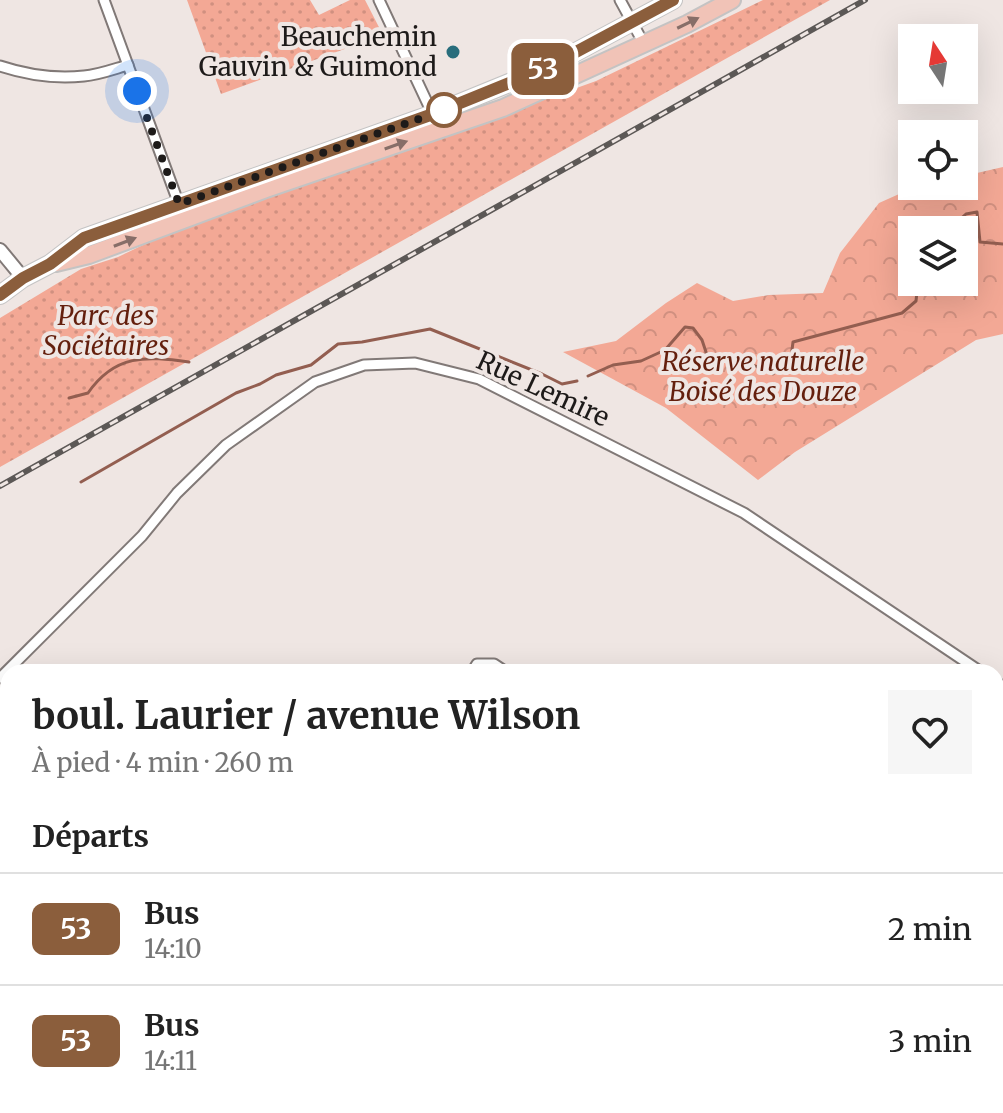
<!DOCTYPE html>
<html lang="fr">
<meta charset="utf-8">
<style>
body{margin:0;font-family:Merriweather,serif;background:#f6f6f6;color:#222;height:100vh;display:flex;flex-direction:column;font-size:30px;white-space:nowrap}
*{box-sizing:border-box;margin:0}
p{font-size:26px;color:#767676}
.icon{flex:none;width:44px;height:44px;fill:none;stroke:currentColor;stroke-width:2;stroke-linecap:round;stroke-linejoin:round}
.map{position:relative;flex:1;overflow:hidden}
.details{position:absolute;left:0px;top:664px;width:1004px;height:450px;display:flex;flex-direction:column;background:#fff;border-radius:24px 24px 0 0;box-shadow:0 8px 32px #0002}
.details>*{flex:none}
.badge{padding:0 16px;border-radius:12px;font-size:28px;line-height:52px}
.needle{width:52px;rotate:348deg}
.tools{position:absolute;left:898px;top:24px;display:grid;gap:16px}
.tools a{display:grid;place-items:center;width:80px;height:80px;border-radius:0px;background:#fff;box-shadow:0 8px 32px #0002;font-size:40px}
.you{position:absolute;width:40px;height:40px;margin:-20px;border:6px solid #fff;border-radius:50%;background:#1a73e8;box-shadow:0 0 0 12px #1a73e833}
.map>.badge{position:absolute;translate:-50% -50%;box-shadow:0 0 0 4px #fff}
h2{padding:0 32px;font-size:30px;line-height:72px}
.round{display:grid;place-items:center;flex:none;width:84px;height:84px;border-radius:0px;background:#f6f6f6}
.head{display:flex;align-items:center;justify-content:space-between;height:136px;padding:0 32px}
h1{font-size:38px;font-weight:700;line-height:60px}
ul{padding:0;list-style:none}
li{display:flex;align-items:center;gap:24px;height:112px;padding:0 32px;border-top:2px solid #e0e0e0}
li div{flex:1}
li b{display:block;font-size:30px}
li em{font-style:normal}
li .badge{min-width:88px;font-weight:700;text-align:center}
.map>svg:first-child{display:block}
.grass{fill:url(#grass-dots)}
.forest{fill:url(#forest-crowns);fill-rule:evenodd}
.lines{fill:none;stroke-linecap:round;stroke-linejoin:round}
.stream{stroke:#935e50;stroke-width:3}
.minor-casing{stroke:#817977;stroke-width:13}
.tertiary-casing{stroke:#817977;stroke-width:16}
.primary-casing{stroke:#c4c3c3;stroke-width:20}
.minor{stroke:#fff;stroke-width:9}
.tertiary{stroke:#fff;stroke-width:12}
.primary{stroke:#f1c3b7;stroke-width:16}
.rail-casing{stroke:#5c5856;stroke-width:6}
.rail{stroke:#efe6e3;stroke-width:3;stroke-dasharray:9;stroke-linecap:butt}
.oneway{fill:#876e68}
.line-casing{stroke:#fff;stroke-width:18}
.line{stroke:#8b5e3c;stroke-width:12}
.walk{stroke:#1d1a19;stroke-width:8;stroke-dasharray:0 14.4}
.poi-dot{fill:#286d7c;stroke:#efe6e3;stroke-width:3}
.stop-dot{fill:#fff;stroke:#8b5e3c;stroke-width:4}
.labels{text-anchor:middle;stroke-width:8;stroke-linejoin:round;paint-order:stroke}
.poi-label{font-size:26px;fill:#1d1a19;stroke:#efe6e3;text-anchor:end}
.park-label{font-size:26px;font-style:italic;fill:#641f0d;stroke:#efe6e3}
.street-label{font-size:26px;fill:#1d1a19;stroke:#efe6e3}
</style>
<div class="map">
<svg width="1003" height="1113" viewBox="0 0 1003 1113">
<defs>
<pattern id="grass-dots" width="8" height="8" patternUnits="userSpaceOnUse" patternTransform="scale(2)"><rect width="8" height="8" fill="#f3a895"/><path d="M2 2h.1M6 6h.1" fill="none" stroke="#d09080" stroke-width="1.8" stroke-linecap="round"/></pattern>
<pattern id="forest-crowns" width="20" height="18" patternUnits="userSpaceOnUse" patternTransform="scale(2)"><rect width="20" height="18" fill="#f3a895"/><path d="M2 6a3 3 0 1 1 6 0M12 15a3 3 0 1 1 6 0" fill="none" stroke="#d09080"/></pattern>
</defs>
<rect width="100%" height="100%" fill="#efe6e3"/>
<!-- grass -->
<g class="grass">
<polygon points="187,0 310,0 319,15 350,0 365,0 383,35 221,94"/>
<polygon points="763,0 830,0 0,467 0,318 81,269 118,257 193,221 264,199 321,176 352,169 596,81"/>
</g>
<!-- forest -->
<path class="forest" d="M1003 167V334L976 340 795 452 758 480 666 408 563 352 616 341 666 303 697 283 733 301 769 295 823 293 840 253 879 203 917 186H964V176ZM912 230H964V282H912Z"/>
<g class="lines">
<!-- stream -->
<g class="stream">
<polyline points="948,230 966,214 977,212 980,242 1003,244"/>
<polyline points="588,376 613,365 641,361 665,350 685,327 693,328 702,340 707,355 724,358 735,357 773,374 791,358 793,342 902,313 916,301 918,282"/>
<path d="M69 398 88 393C115 354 146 356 189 362"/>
<polyline points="81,482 236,393 260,384 276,375 311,365 338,344 362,342 430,329 542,374 562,384 577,381"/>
</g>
<!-- minor casing -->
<g class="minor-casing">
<g id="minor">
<polyline points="104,0 180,207"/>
<polyline points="379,0 434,117"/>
<polyline points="620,0 644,44"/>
<path d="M0 66C27 75 55 79 84 76 98 75 114 69 128 65"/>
<polyline points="472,672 477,664 494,664 506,672"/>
<polyline points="0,678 142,536 177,493 226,445 315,382 364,365 415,363 479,379 744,513 981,672"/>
<polyline points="996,682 1003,687"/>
<polyline points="0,739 8,744"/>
<polyline points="0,1018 8,1024"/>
<polyline points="119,1106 129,1113"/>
<polyline points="558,1106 568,1113"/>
<polyline points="779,1106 790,1113"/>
<polyline points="255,1113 260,1106"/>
<polyline points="405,1113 410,1106"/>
<polyline points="1003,1113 1003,1112"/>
</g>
</g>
<!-- tertiary casing -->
<g class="tertiary-casing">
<polyline id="tertiary" points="0,250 23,278"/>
</g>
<!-- primary casing -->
<g class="primary-casing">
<g id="primary">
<polyline points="56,263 89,255 266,189 503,108 687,24 732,0"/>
<polyline points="0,295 23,278 50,264 84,238 433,114 546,68 673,0"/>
</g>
</g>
<!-- minor -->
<use href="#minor" class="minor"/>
<!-- tertiary -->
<use href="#tertiary" class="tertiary"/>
<!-- primary -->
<use href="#primary" class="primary"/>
<!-- rail casing -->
<g class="rail-casing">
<polyline id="rail" points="0,486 865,0"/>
</g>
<!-- rail -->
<use href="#rail" class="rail"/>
</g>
<!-- one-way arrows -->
<defs><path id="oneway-solid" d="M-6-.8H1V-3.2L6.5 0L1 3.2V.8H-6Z" transform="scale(2)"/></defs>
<g class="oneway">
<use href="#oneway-solid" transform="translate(688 23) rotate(-26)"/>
<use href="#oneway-solid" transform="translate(396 145) rotate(-19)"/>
<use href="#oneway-solid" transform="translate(125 242) rotate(-21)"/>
</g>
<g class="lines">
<!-- line casing -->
<g class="line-casing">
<polyline id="line" points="0,295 23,278 50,264 84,238 433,114 546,68 673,0"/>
</g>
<!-- line -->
<use href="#line" class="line"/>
<!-- walk -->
<polyline class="walk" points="137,91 179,204 444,110"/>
</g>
<!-- markers -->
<circle class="poi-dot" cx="453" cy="52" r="8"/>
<circle class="stop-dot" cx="444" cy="110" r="16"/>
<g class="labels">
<!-- poi labels -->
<g class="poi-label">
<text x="437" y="46">Beauchemin<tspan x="437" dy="30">Gauvin &amp; Guimond</tspan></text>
</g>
<!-- park labels -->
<g class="park-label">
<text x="106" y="325">Parc des<tspan x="106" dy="30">Sociétaires</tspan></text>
<text x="763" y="371">Réserve naturelle<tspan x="763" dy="30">Boisé des Douze</tspan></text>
</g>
<!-- street labels -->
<g class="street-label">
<text transform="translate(543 389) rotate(25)" y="9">Rue Lemire</text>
</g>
</g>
</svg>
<div class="tools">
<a><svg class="needle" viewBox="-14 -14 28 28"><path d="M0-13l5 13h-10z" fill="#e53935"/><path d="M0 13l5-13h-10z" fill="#767676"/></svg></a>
<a><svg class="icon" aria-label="locate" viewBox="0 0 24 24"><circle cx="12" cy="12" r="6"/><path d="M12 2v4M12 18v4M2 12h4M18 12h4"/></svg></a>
<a><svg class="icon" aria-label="layers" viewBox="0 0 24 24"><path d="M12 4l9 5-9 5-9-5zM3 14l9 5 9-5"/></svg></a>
</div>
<div class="you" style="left:137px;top:91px"></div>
<b class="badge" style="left:543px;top:69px;background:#8b5e3c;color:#fff">53</b>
<section class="details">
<div class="head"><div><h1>boul. Laurier / avenue Wilson</h1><p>À pied · 4 min · 260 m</p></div><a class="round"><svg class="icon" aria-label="heart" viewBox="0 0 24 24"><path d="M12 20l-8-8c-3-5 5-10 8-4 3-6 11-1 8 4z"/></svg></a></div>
<h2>Départs</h2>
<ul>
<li><span class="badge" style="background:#8b5e3c;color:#fff">53</span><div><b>Bus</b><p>14:10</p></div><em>2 min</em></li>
<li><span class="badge" style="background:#8b5e3c;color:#fff">53</span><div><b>Bus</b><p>14:11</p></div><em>3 min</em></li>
</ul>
</section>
</div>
